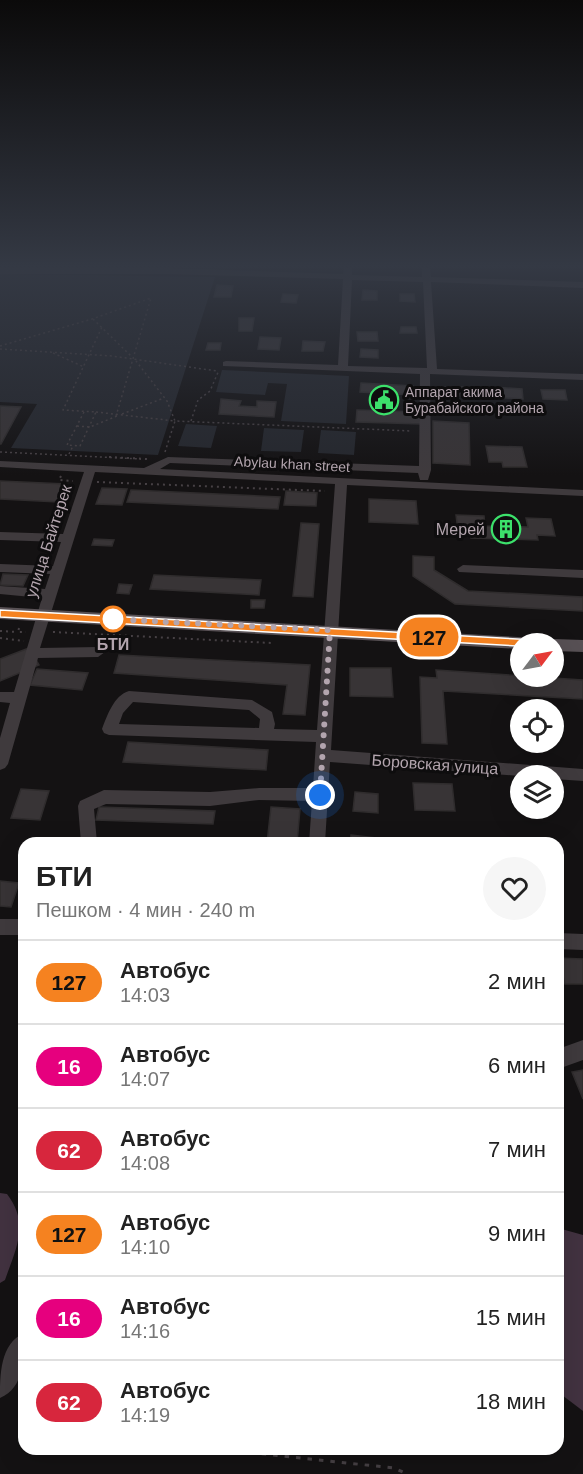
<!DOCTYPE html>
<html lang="ru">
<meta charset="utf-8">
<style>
body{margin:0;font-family:Helvetica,sans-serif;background:#f6f6f6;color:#222;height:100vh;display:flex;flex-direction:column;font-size:22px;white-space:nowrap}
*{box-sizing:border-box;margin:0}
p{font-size:20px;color:#767676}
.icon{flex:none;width:33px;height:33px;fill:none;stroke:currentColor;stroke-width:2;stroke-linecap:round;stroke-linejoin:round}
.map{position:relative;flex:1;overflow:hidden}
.details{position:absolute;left:18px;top:837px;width:546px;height:618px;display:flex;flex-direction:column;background:#fff;border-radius:18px;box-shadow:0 6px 24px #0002}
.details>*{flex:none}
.badge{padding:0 12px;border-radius:20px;font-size:21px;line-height:39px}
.needle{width:39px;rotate:58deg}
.tools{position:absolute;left:510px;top:633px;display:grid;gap:12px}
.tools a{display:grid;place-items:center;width:54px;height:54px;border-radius:50%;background:#fff;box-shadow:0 6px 24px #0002;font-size:30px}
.you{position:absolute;width:30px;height:30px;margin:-15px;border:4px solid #fff;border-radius:50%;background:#1a73e8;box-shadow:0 0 0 9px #1a73e833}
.map>.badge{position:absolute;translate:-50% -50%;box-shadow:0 0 0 3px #fff}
.round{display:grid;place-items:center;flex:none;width:63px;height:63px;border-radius:32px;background:#f6f6f6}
.headline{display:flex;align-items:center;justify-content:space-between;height:102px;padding:0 18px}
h1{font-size:28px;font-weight:700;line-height:45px}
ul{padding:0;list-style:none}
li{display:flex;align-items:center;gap:18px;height:84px;padding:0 18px;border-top:2px solid #e0e0e0}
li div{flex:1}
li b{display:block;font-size:22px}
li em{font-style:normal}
li .badge{min-width:66px;font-weight:700;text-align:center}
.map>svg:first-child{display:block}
.green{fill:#25272d}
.water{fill:#423240}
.building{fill:#383436;stroke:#2f2c2d;stroke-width:1.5}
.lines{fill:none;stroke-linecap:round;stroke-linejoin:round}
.path-far2{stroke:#464044;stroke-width:1.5;stroke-dasharray:2 3;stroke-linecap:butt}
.path-far1{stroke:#464044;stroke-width:2;stroke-dasharray:2 4;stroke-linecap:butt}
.path{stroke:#464044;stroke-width:3;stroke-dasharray:4.5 7;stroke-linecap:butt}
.minor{fill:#3f3a3d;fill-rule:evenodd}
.major{fill:#575054;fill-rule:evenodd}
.line{fill:#f58220;stroke:#fff;stroke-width:1.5}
.walk{stroke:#b3a5ae;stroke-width:6;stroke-dasharray:0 10.8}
.stop-dot{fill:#fff;stroke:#f58220;stroke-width:3}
.labels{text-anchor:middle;stroke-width:6;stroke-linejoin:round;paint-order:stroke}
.far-poi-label{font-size:14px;fill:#b3a5ae;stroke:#0e0d0e;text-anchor:start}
.far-street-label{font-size:14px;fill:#b3a5ae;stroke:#0e0d0e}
.poi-label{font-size:16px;fill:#b3a5ae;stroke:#0e0d0e;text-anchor:end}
.street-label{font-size:16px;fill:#b3a5ae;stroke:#0e0d0e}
.stop-label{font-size:16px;font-weight:bold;fill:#b3a5ae;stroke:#0e0d0e}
</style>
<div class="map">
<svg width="583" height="1474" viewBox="0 0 583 1474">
<rect width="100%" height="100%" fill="#141213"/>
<!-- green -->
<g class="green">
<polygon points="0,274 215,277 158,455 11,448 37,404 0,402"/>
<polygon points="222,370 349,376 346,424 281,421 287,384 268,383 265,395 216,392"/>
<polygon points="186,424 217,426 211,448 178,446"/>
<polygon points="264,428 304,430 301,452 261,451"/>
<polygon points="321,430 356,432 354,455 318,453"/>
</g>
<!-- water -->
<g class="water">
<path d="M0 1193 7 1194C30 1224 16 1248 5 1280L0 1283Z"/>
<polygon points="558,1228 583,1235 583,1411 558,1392"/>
</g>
<!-- building -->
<g class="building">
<polygon points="217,285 233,286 231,297 214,297"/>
<polygon points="363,290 377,291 377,300 362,300"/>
<polygon points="283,294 298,295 296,303 281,302"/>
<polygon points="400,294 414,294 415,302 400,301"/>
<polygon points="239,318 254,318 252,331 239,331"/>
<polygon points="401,327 416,327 417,333 400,333"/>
<polygon points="357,332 377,332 378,341 358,341"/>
<polygon points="260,337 281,338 279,350 258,349"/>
<polygon points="303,341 325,342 323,351 302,351"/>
<polygon points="208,343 221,343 220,350 206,350"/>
<polygon points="361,349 378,350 378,358 360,357"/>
<polygon points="361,383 413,386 413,395 360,392"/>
<polygon points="440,387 466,387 468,396 441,396"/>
<polygon points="492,387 522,389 523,399 493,397"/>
<polygon points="541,390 565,390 567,400 543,399"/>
<polygon points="221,399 241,401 239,406 257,407 257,401 276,402 274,417 219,414"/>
<polygon points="0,406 21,407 1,444 0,444"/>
<polygon points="357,410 419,412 421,424 356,422"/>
<polygon points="433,421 469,423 470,465 433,463"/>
<polygon points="486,446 522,447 527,467 503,467 502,462 489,462"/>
<polygon points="0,481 66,484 58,502 0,499"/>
<polygon points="102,488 127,489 122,505 96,504"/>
<polygon points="131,490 280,497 278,509 127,502"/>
<polygon points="286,491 317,493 316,506 284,505"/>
<polygon points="369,499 416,501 418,524 369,522"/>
<polygon points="456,515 484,516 485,526 528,527 526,518 551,519 555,536 537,535 538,540 471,538 470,531 458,531"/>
<polygon points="301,523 319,524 313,597 293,596"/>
<polygon points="94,539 114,540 112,546 92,545"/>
<polygon points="413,556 434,557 434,570 468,591 583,597 583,611 455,604 413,576"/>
<polygon points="3,574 28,575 23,586 0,585"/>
<polygon points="154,575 261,580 259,595 150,589"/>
<polygon points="119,584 132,585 129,594 117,593"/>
<polygon points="251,600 265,600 264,608 251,608"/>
<polygon points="29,648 39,665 0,681 0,659"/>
<polygon points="119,655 310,665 305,715 283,714 287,685 114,673"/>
<polygon points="350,668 391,668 393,697 350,696"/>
<polygon points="37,669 88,673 82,690 30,685"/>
<polygon points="436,670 583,680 583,699 443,691 447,744 422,743 420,677 437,678"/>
<polygon points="128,742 268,750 266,770 123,762"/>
<polygon points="413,783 452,784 455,811 415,810"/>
<polygon points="21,789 49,791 40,820 11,818"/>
<polygon points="355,792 378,794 378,813 353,811"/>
<polygon points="99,807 215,811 213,824 96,820"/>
<polygon points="271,807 300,809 297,843 267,843"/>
<polygon points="351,835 376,838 376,843 350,843"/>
<polygon points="0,881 19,883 11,907 0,906"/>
<polygon points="558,958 583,959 583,984 565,984"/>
<polygon points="583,1070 583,1099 572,1072"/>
</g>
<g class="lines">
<!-- path-far2 -->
<g class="path-far2">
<polyline points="93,319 132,357"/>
<polyline points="0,346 92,319 151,298 116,416"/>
<polyline points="0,349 112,356 217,371"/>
<polyline points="53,353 84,367"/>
<polyline points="84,412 67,445 80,446 96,412 63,410 102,327"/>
<polyline points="96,412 175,421 167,401 136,361"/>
<polyline points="122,414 164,398"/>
<polyline points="191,421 198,400 210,391 219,370"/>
<polyline points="77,426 90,427 117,416"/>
<polyline points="0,452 141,459"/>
<polyline points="165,452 175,421 412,431"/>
<polyline points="69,454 73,446"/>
</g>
<!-- path-far1 -->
<g class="path-far1">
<polyline points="109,457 147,459"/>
<polyline points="61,476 59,480 73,481"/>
<polyline points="97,482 325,491"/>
<polyline points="19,628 18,632 26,632"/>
<polyline points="0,631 18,632"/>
<polyline points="53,632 272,643"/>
<polyline points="0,638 24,641"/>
</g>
<!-- path -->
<polyline class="path" points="216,1449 394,1468 407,1474"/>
<!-- minor -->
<g class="minor">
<path d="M0 268H168L343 274 344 268H352V275L422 277V268H430L431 277 583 282V288L431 282 437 369 583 374V380L430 374 431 470 428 480H420L418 473 170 463 160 469 583 490V496L347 485 331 750 583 769V781L554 779V776H520L330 762 325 843H309L312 801 259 800 210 806 106 804 94 809 97 843H81L78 806 80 801 104 790 210 792 259 788H313L316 742 109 735 104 733 102 729C107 716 114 695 129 691L252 700 272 712 275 724 274 729 317 730 335 484 95 472 40 648 98 647 105 652 98 657 38 658 8 764 5 768 0 770V738L10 703 0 702V692H14L42 598 0 594V586L45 589 50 574 0 572V564L53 566 61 542 0 540V532L63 534 84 472 0 467V461L144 468 168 457 419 466 420 374 223 366V362L226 361 338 365 343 279 168 274H0ZM352 280 423 282 427 368 348 366ZM133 702 249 710 260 719 259 728 119 724 123 713Z"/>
<polygon points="463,565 583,570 583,578 459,572 457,569"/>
<rect x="0" y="919" width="24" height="16"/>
<polygon points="558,933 583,934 583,950 558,949"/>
<polygon points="583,1040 583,1060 558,1069 558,1049"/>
<path d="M24 1333C24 1356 25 1388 0 1398 0 1375 0 1344 24 1333Z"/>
</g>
<!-- major -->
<g class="major">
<polygon points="0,607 536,638 545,644 520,644 520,649 0,619"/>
<polygon points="554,639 583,640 583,652 554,651 554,644 546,644"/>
</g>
</g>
<!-- sky -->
<linearGradient id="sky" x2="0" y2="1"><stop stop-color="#0b0a0a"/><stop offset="0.56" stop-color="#343944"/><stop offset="1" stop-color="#343944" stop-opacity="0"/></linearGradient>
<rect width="583" height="475" fill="url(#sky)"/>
<!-- line -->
<polygon class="line" points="0,610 536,640 542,644 536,647 0,617"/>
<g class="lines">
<!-- walk -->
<polyline class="walk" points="113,619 107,619 330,630 320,795"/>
</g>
<!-- icons -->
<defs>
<g id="civic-ring" transform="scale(1.5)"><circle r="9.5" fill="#0e0d0e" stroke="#3ce16b" stroke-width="1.5"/><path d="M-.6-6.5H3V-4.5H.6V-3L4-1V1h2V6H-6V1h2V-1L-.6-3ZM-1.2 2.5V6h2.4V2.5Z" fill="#3ce16b"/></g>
<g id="building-ring" transform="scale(1.5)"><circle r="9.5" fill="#0e0d0e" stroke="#3ce16b" stroke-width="1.5"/><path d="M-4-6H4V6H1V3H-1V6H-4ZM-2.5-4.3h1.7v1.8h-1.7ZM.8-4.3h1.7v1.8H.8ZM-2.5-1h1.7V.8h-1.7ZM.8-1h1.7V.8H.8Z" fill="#3ce16b"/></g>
</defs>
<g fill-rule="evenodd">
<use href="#civic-ring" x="384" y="400"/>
<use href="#building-ring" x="506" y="529"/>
</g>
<!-- markers -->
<circle class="stop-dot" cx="113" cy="619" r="12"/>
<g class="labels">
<!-- far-poi labels -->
<g class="far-poi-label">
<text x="405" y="397">Аппарат акима<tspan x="405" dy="16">Бурабайского района</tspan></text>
</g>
<!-- far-street labels -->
<g class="far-street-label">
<text transform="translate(292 464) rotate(3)" y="5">Abylau khan street</text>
</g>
<!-- poi labels -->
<g class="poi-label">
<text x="485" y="535">Мерей</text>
</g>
<!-- street labels -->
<g class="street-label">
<text transform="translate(48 541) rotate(-72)" y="6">улица Байтерек</text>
<text transform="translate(435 764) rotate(4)" y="6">Боровская улица</text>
</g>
<!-- stop labels -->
<g class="stop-label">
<text x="113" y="650">БТИ</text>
</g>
</g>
</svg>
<div class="tools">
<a><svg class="needle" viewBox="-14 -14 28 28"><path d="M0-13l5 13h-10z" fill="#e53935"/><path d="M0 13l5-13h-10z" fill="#767676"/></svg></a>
<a><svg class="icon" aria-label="locate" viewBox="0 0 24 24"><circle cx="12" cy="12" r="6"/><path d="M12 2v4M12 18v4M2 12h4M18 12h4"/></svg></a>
<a><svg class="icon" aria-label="layers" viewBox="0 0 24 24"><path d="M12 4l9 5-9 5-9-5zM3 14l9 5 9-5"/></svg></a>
</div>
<div class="you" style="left:320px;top:795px"></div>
<b class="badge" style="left:429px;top:637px;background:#f58220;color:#111">127</b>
<section class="details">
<div class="headline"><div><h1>БТИ</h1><p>Пешком · 4 мин · 240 m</p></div><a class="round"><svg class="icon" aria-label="heart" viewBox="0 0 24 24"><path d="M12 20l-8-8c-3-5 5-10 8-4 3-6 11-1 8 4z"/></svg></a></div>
<ul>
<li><span class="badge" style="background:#f58220;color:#111">127</span><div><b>Автобус</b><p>14:03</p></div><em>2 мин</em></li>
<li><span class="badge" style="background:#e6007e;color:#fff">16</span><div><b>Автобус</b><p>14:07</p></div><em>6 мин</em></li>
<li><span class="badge" style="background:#d7263d;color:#fff">62</span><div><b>Автобус</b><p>14:08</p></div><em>7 мин</em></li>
<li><span class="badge" style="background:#f58220;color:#111">127</span><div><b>Автобус</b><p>14:10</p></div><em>9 мин</em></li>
<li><span class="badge" style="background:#e6007e;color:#fff">16</span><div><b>Автобус</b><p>14:16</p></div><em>15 мин</em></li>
<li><span class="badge" style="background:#d7263d;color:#fff">62</span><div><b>Автобус</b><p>14:19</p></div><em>18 мин</em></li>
</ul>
</section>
</div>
